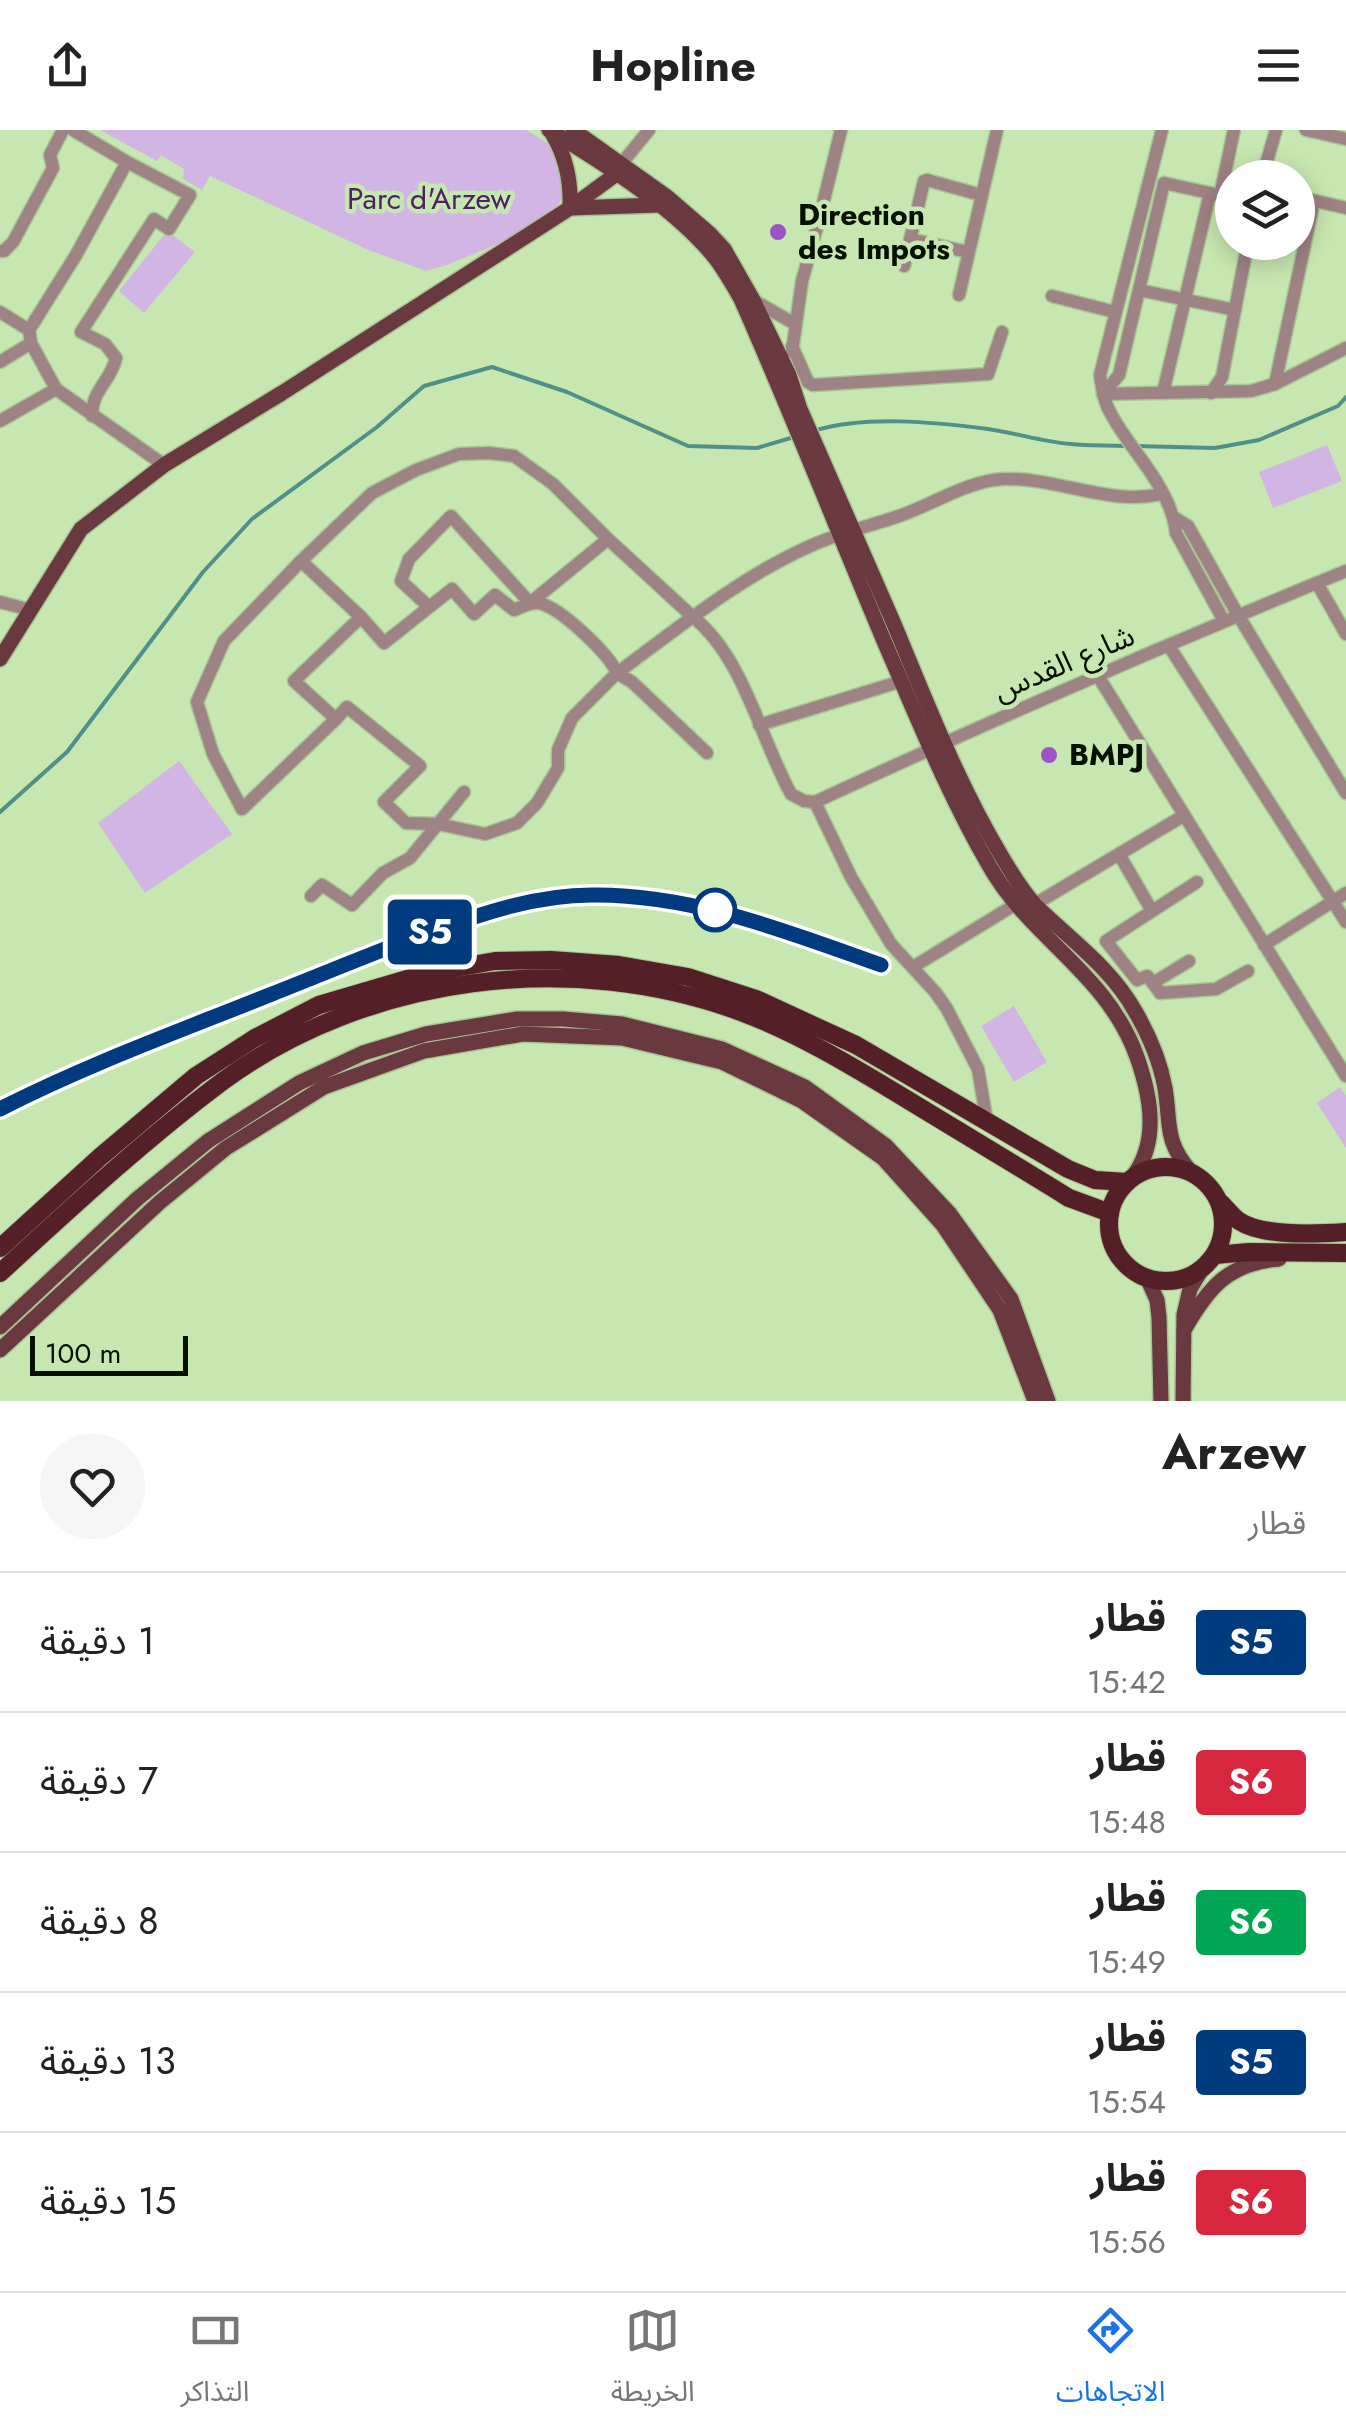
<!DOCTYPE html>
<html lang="ar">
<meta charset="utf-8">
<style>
body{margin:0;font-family:Jost,"Noto Sans Arabic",sans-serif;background:#f6f6f6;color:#222;direction:rtl;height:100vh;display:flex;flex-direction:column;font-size:38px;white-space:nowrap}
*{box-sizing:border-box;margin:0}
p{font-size:32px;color:#767676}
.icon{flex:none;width:55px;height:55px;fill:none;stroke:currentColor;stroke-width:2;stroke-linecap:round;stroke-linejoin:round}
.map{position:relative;height:1271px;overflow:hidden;direction:ltr}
.drawer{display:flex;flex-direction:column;background:#fff;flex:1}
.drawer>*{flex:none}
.badge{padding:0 20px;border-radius:8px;font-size:35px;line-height:65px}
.fabs{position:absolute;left:1215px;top:30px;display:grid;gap:20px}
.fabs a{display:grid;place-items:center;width:100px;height:100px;border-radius:50%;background:#fff;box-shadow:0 5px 25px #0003;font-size:50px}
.scale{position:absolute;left:30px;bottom:25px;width:158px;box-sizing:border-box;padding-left:10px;border:5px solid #050f00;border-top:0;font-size:28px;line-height:35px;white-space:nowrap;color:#050f00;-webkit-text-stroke:8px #c7e7b0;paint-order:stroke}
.map>.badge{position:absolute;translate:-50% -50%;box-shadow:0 0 0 5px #fff}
.round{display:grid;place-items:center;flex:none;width:105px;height:105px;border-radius:52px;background:#f6f6f6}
.headline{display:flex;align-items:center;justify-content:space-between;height:170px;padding:0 40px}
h1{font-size:48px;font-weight:700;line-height:75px}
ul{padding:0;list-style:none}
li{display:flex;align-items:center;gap:30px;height:140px;padding:0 40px;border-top:2px solid #e0e0e0}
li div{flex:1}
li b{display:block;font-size:38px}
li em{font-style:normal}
li .badge{min-width:110px;font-weight:700;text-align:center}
header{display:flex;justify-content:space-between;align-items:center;height:130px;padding:0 40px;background:#fff;font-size:45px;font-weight:700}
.dock{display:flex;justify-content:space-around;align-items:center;height:140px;border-top:2px solid #e0e0e0;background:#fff;font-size:28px;color:#767676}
.dock a{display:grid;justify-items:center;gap:5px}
.dock .current{color:#1a73e8}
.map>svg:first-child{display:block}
.green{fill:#d2b5e4}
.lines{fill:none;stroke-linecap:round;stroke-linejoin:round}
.stream{stroke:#4f908a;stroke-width:4}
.minor-casing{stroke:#a8c494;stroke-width:15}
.major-casing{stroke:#a8c494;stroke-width:18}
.highway-casing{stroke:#a8c494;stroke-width:20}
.minor{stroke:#9f8284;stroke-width:12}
.major{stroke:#69393f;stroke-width:15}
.highway{stroke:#551f28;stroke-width:18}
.rail-casing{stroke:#516345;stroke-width:8}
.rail{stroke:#c7e7b0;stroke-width:4;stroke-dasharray:11;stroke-linecap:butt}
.line-casing{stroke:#fff;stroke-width:22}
.line{stroke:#003b80;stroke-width:15}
.poi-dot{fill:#9e52c5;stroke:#c7e7b0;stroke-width:4}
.stop-dot{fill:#fff;stroke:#003b80;stroke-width:5}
.labels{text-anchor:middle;stroke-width:9;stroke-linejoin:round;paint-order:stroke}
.park-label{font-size:30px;fill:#4d2163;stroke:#c7e7b0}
.poi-label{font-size:30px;font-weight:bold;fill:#050f00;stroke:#c7e7b0;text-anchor:start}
.street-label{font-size:30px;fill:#050f00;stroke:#c7e7b0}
</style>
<header><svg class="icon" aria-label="menu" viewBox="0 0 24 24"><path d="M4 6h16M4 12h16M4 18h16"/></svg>Hopline<svg class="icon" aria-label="share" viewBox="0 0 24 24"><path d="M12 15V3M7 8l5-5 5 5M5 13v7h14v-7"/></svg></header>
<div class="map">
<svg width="1346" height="1271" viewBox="0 0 1346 1271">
<rect width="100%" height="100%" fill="#c7e7b0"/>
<!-- green -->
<g class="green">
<polygon points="100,0 526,0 549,14 561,34 565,60 558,76 505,111 447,135 426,141 366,119 210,46 202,60 183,49 184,39 161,25 157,31"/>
<polygon points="167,101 195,122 144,183 119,161"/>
<polygon points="1327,315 1342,351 1273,378 1259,342"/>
<polygon points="179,631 232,704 145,763 98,693"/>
<polygon points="1014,876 1047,932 1014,952 981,896"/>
<polygon points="1340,957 1346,966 1346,1018 1317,973"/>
</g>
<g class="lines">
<!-- stream -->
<g class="stream">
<path d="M813 301C865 285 934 292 988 299 1016 303 1044 312 1071 314 1089 316 1107 315 1125 316"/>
<polyline points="1135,316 1215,318 1259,310 1338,276 1346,267"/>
<polyline points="0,682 67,622 203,442 252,389 377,297 424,256 492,237 567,262 688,316 757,318 794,307"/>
</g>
<!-- minor casing -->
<g class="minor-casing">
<g id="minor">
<path d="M1162 0 1100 245C1102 259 1104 272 1111 284 1132 323 1171 357 1176 403L1224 491"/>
<polyline points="1306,0 1346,9"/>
<polyline points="622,33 649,0"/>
<polyline points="1262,48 1276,0"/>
<polyline points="1220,66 1234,0"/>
<polyline points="1298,67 1346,78"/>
<polyline points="910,109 968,122"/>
<polyline points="0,121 4,121 13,112 53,38 50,25 63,0"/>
<polyline points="904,136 924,51 927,50 981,65"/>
<polyline points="1139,160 1235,180"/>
<polyline points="959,165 997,0"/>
<polyline points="1052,166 1115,182"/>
<polyline points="753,170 795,194"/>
<polyline points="0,182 29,200 31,213 56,259 164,335"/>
<polyline points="29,200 76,125 127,32 73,0"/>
<polyline points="792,216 808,252 813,255 988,244 1002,202"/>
<polyline points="792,222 802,151 819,90 841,0"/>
<polyline points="0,232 31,213"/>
<polyline points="1275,254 1314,71"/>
<polyline points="1163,263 1210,63"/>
<polyline points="1211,263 1222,247 1248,112"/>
<polyline points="1103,264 1119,245 1164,53 1232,68"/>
<polyline points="1103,264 1251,261 1275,254 1346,218"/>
<path d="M92 286C92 259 110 253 116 228L105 214 81 202 154 89 169 99 190 65 127 32"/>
<polyline points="0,291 56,259"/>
<path d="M1162 364C1108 376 1057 347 1003 349 968 351 935 373 902 385 871 396 838 403 808 417 739 448 678 498 617 543 609 524 565 483 545 475 534 470 524 476 514 480L495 465 474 484 452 459 384 513 361 487 294 551 336 589 242 679 213 624 197 572 224 511 301 431 372 363 416 340 459 324 489 323 514 326 553 354 608 409 693 487C744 528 760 608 791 664L804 671 815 672C990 591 1167 514 1346 441"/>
<polyline points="1175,388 1188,396 1238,485 1346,663"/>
<polyline points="301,431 361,487"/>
<polyline points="1317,453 1346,504"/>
<polyline points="0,472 31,480"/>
<polyline points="429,477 401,451 409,429 451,386 530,473 608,409"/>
<polyline points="1169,516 1346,792"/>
<polyline points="1098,546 1346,946"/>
<polyline points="336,589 347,577 420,636 384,672 406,693 438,694 485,704 517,693 537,673 558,638 558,620 572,588 617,543 632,552 707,623"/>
<polyline points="759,595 902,551"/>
<polyline points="815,672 851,747 891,814 936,863 947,879 978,939 987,992"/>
<polyline points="1119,724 1152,781"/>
<polyline points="311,766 322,755 352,775 383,743 410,728 464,662"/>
<polyline points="1035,774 1183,686"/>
<polyline points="1264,815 1346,763"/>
<polyline points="1189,831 1153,853 1147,846 1137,850 1106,811 1197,752"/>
<polyline points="913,837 1016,774"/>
<polyline points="1153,853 1160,863 1216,859 1248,841"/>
</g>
</g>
<!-- major casing -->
<g class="major-casing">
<g id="major">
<path d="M549 0C602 32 678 80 716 129 725 141 733 155 741 169 791 282 836 397 884 511 917 587 948 665 990 737 1031 809 1107 843 1137 927 1151 967 1160 1013 1131 1049"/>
<path d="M573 0 666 66 710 104 724 119 753 170 789 245 800 279C831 351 863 422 894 494 927 573 958 654 1002 727 1012 744 1024 763 1037 777 1072 811 1111 838 1135 881 1149 905 1160 931 1165 958 1171 995 1164 1011 1191 1042"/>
<path d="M553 5C566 27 571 53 570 78L659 75"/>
<polyline points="0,529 81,399 164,335 282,263 570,78 615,45 621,35"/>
<polyline points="1147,1148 1157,1170 1159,1187 1161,1271"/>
<polyline points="0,1197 137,1069 208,1011 299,953 363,923 426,904 517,889 563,889 622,894 722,919 805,957 885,1015 950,1084 1011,1169 1048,1271"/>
<path d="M1184 1200C1208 1158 1228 1133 1279 1129"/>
<polyline points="0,1220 160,1072 226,1018 324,957 424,921 523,904 622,908 722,932 802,971 883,1028 943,1095 1000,1180 1035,1271"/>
<polyline points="1183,1271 1184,1185 1190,1159 1202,1139"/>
</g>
</g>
<!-- highway casing -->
<g class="highway-casing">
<g id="highway">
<circle cx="1166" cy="1094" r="57"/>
<path d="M1221 1073C1227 1079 1232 1086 1239 1091 1263 1107 1317 1104 1346 1102"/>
<polyline points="0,1118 100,1027 196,946 255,908 319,875 428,843 495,831 551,830 619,835 688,847 756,869 856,915 1068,1039 1095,1050 1127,1052"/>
<polyline points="1215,1125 1249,1122 1346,1123"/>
<path d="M0 1143C72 1077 144 1010 223 951 369 844 573 820 741 882 800 904 855 938 908 970 962 1003 1016 1035 1069 1068L1110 1083"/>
</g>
</g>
<!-- minor -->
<use href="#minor" class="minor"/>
<!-- major -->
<use href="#major" class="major"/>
<!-- highway -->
<use href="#highway" class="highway"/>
<!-- rail casing -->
<g class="rail-casing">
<path id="rail" d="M0 979C88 934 180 901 272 864 326 843 379 820 434 801 486 782 540 764 596 765 695 765 788 802 881 835"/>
</g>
<!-- rail -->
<use href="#rail" class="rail"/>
</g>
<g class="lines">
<!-- line casing -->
<g class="line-casing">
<path id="line" d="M0 979C88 934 180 901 272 864 323 844 375 822 427 803 481 784 537 764 596 765 695 765 788 802 881 835"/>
</g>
<!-- line -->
<use href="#line" class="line"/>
</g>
<!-- markers -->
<g class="poi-dot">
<circle cx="778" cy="102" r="10"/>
<circle cx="1049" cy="625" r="10"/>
</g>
<circle class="stop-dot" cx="715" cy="780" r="20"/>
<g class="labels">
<!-- park labels -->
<g class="park-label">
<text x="429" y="79">Parc d'Arzew</text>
</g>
<!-- poi labels -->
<g class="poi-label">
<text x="798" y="95">Direction<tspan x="798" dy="34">des Impots</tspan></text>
<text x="1069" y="635">BMPJ</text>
</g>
<!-- street labels -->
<g class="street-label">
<text transform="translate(1064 533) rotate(-23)" y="10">شارع القدس</text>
</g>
</g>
</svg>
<div class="fabs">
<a><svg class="icon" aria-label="layers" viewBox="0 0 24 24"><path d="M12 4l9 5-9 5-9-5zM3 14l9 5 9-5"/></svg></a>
</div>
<div class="scale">100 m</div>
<b class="badge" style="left:430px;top:802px;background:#003b80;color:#fff">S5</b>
</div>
<section class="drawer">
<div class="headline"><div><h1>Arzew</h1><p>قطار</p></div><a class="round"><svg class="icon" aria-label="heart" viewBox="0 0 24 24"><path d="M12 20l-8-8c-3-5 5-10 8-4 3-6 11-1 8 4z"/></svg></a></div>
<ul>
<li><span class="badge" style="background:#003b80;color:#fff">S5</span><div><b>قطار</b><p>15:42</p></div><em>1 دقيقة</em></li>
<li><span class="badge" style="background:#d7263d;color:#fff">S6</span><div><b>قطار</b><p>15:48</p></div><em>7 دقيقة</em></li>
<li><span class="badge" style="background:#00a651;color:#fff">S6</span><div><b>قطار</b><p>15:49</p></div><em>8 دقيقة</em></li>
<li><span class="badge" style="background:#003b80;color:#fff">S5</span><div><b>قطار</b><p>15:54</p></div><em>13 دقيقة</em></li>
<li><span class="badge" style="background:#d7263d;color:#fff">S6</span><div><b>قطار</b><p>15:56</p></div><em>15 دقيقة</em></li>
</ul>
</section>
<nav class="dock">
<a class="current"><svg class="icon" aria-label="directions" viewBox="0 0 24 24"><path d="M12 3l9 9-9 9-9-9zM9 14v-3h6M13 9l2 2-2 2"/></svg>الاتجاهات</a>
<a><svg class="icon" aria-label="map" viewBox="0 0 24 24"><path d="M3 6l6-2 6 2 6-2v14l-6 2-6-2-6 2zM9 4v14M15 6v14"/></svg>الخريطة</a>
<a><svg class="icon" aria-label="tickets" viewBox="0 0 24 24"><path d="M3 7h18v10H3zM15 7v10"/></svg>التذاكر</a>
</nav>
